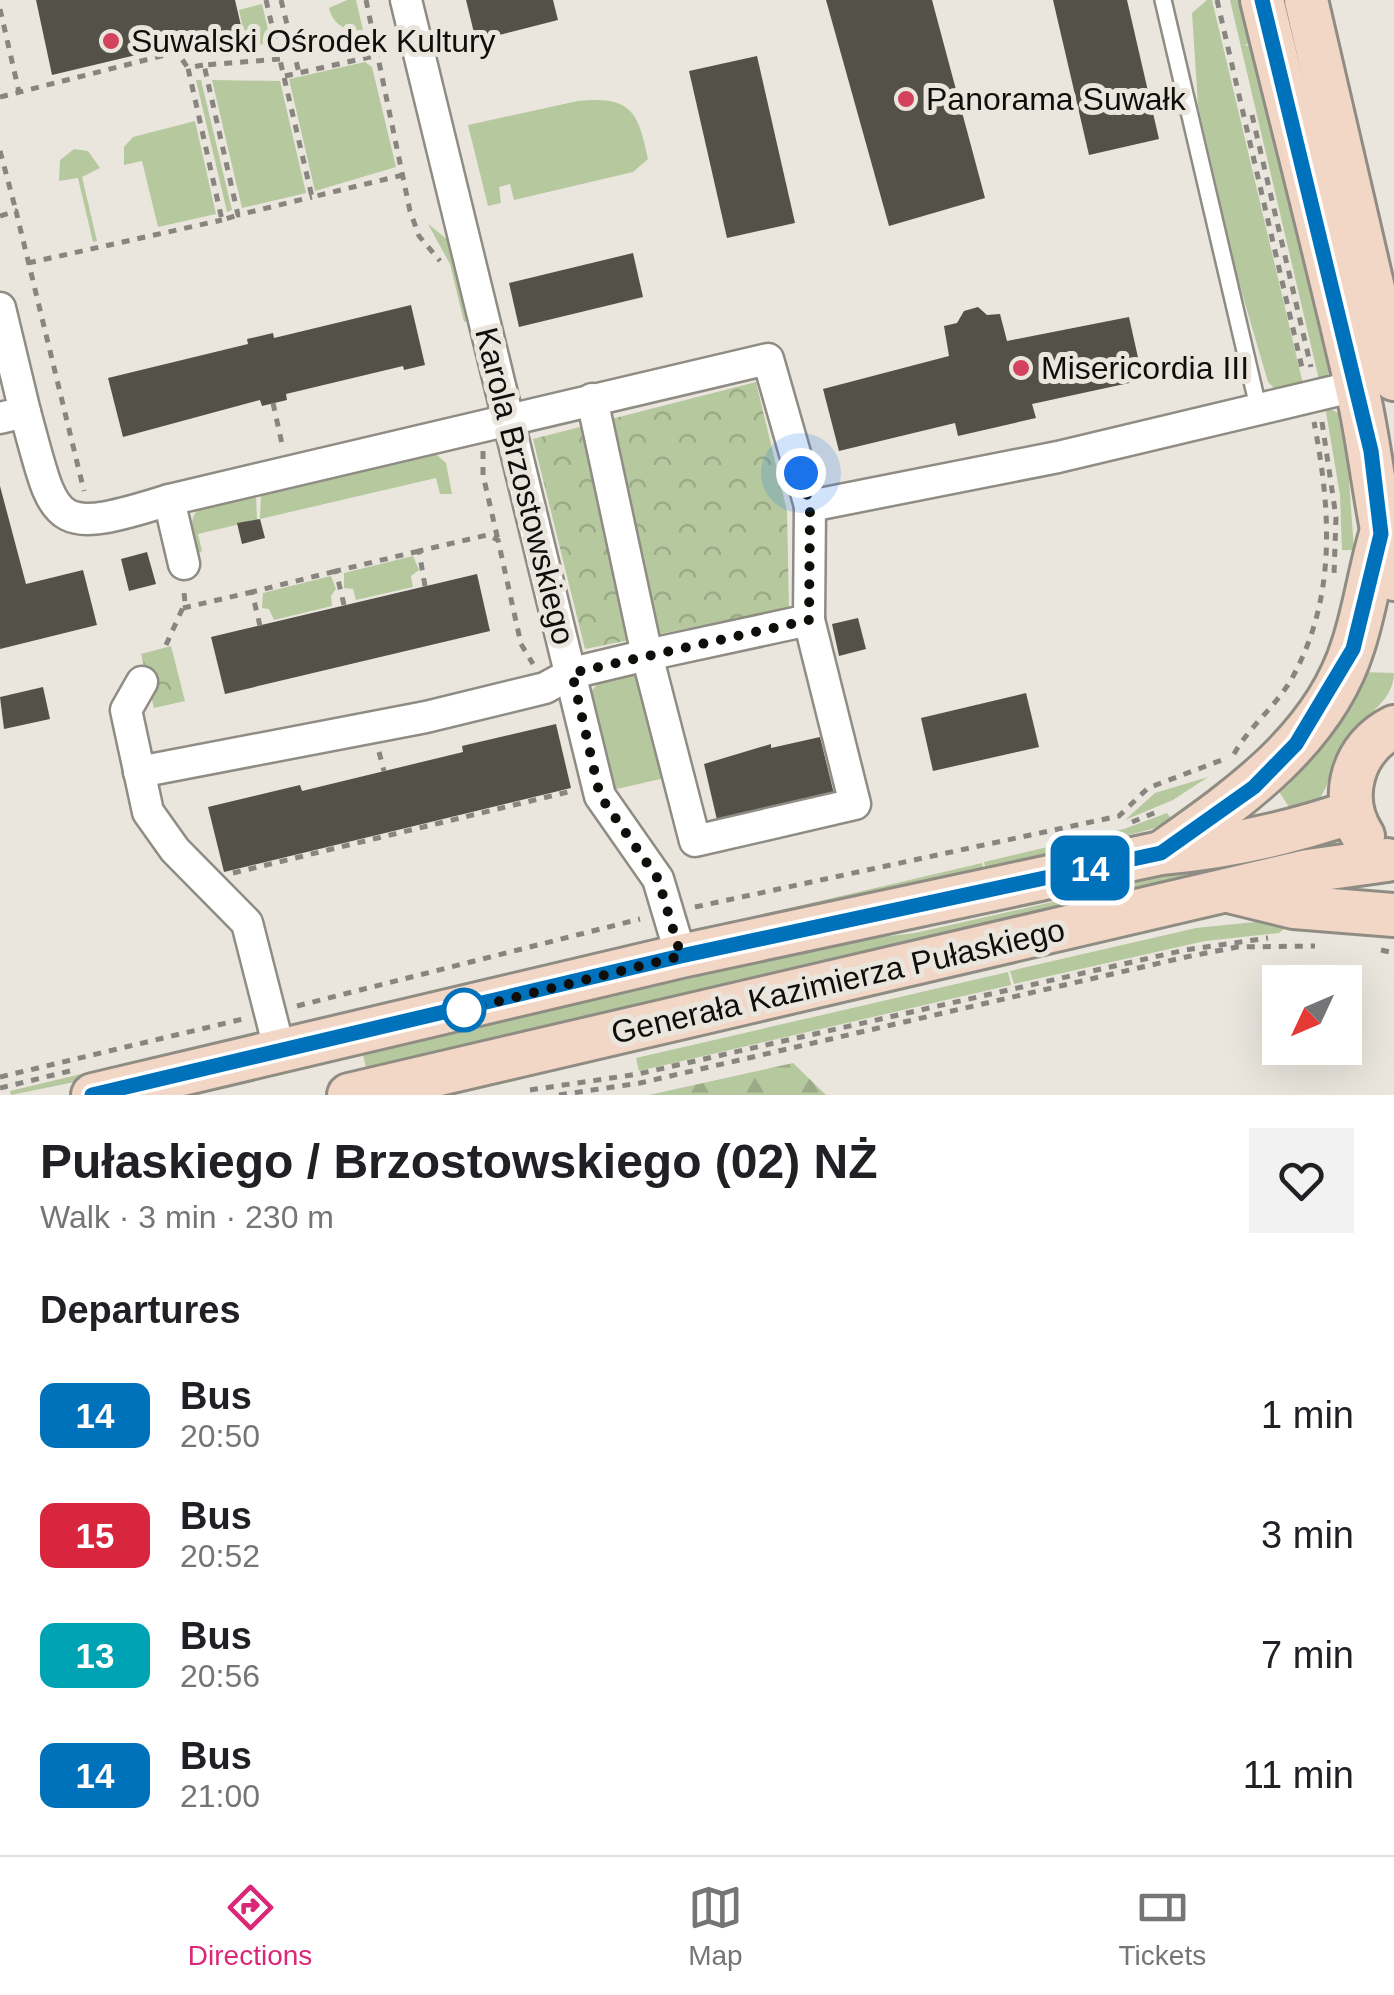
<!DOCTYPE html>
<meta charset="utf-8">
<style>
body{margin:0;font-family:Helvetica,sans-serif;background:#f2f2f2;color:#202124;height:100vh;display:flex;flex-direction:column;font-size:38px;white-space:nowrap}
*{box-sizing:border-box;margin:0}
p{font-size:32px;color:#757577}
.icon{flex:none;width:55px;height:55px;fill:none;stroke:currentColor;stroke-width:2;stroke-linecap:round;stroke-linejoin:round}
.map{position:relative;height:1095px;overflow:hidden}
.side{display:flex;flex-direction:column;background:#fff;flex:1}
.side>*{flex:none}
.badge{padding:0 20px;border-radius:15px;font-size:35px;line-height:65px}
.needle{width:65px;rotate:226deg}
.buttons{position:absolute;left:1262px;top:965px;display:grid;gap:20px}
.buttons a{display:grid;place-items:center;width:100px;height:100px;border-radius:0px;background:#fff;box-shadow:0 10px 40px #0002;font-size:50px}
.you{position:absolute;width:50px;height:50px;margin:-25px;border:8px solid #fff;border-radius:50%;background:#1a73e8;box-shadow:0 0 0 15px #1a73e833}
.map>.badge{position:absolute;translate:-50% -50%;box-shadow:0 0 0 5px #fff}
h2{padding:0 40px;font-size:38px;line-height:90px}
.round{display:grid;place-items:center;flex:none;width:105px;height:105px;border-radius:0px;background:#f2f2f2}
.overview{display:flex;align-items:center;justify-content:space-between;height:170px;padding:0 40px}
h1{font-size:48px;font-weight:600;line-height:75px}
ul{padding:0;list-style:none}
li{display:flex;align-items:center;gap:30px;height:120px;padding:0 40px}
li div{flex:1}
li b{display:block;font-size:38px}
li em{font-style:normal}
li .badge{min-width:110px;font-weight:700;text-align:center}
.dock{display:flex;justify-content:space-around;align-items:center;height:140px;border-top:2px solid #e0e0e0;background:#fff;font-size:28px;color:#757577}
.dock a{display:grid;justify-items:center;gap:5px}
.dock .active{color:#db2777}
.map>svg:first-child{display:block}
.green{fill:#b6c89e}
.forest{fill:url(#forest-firs)}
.park{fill:url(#park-crowns)}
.building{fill:#545149}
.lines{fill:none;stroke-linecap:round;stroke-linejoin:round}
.service-casing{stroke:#8f8c84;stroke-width:20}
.minor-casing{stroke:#8f8c84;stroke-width:35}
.secondary-casing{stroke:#8f8c84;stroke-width:48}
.path{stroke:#888580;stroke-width:5;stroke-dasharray:8 8;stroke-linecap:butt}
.service{stroke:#fff;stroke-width:15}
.minor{stroke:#fff;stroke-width:30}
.secondary{stroke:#f2d6c6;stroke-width:42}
.line-casing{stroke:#fff;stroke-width:22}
.line{stroke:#0072bc;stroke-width:15}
.walk{stroke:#0f0e0b;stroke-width:10;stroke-dasharray:0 18}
.poi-dot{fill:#d3435d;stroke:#eae6de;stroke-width:4}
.stop-dot{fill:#fff;stroke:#0072bc;stroke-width:5}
.labels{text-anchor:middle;stroke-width:10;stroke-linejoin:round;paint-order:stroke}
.poi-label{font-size:32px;fill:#0f0e0b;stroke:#eae6de;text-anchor:start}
.street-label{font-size:32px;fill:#0f0e0b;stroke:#eae6de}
</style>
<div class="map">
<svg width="1394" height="1095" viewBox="0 0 1394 1095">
<defs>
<pattern id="forest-firs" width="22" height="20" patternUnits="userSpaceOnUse" patternTransform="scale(2.5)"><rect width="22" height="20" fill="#b6c89e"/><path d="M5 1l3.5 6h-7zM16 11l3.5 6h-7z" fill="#9bab87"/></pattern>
<pattern id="park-crowns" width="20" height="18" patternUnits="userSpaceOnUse" patternTransform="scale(2.5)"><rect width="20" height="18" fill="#b6c89e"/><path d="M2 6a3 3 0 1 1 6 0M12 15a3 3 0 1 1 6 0" fill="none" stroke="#9bab87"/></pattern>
</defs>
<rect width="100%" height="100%" fill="#eae6de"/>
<!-- green -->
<g class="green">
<path d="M347 0H356L363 30C346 32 333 25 329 8Z"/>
<polygon points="1207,0 1212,0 1304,388 1277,391 1268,382 1237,276 1198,105 1192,13"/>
<polygon points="1230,0 1241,0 1251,42 1244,46 1252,45 1329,373 1320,384"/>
<polygon points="262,4 271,42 247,48 239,10"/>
<polygon points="365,62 372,67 396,167 315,191 289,79"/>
<polygon points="196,80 201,80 232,210 227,212"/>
<polygon points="212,80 280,81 306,193 242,208"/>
<path d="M578 101C631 96 638 111 648 159L633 172 514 200 510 184 499 187 501 203 488 206 468 125Z"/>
<polygon points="195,121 216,214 158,227 142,161 124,165 124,147 133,137"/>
<polygon points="74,149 88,151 100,168 82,177 97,241 93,242 78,178 59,181 60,160"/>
<polygon points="428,224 453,244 472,320 464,322 450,264"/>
<polygon points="1325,406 1338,413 1348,466 1354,550 1342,550 1340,495"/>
<polygon points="424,454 437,455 446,463 452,494 440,494 436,478 260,519 261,492"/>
<path d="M256 494 257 520 198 534 202 551 196 554C180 496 210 505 256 494Z"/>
<polygon points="413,556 419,570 411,576 413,587 356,600 353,589 344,588 344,573"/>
<polygon points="331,576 336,589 331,596 332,606 274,620 269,609 262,608 263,593"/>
<path d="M642 671 665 778 612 790 589 696C597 676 622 676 642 671Z"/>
<path d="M1362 672 1394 673C1393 703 1366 713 1349 735 1322 770 1340 787 1298 821L1278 790Z"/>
<polygon points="1208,777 1173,800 1125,820 1155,793"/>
<polygon points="1167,813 1172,820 1152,829 986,871 984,862 1124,829"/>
<polygon points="1278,851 1281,865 331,1085 328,1082 366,1068 362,1050 806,946 915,933"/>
<polygon points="982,863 984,872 699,935 692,931"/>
<polygon points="1285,919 1285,928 1279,933 1205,941 1014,984 1010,971 1196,928"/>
<polygon points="1008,972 1011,985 639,1071 636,1058"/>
<polygon points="165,1054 167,1063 11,1095 10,1091"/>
</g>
<!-- forest -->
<polygon class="forest" points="793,1063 826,1095 649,1095"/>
<!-- park -->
<g class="park">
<polygon points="756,382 787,511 789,608 585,649 533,439"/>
<polygon points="171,646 185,701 154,708 141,654"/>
</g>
<!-- building -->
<g class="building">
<polygon points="36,0 235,0 246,47 207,47 205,30 177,37 178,45 52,75"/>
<polygon points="466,0 553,0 558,20 476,41"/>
<polygon points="826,0 932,0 985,198 889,226"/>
<polygon points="1053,0 1127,0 1159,139 1089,155"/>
<polygon points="757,56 795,223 727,238 689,71"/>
<polygon points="633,253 643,297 519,327 509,283"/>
<polygon points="411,305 425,365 404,370 403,366 286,394 287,400 262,406 260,400 123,437 108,378 248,344 247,339 273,333 274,338"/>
<polygon points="978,307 987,315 1000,314 1007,341 1129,317 1143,380 1032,404 1036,418 958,436 955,423 839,451 823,389 949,356 944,326 957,323 964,311"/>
<polygon points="0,486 26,584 83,570 97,625 0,649"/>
<polygon points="260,519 265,538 242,544 237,523"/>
<polygon points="147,552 156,584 129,591 121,559"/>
<polygon points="477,574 490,631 225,694 211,637"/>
<polygon points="858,618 866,649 839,656 832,624"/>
<polygon points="43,687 50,719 4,729 0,697"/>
<polygon points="1026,693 1039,747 933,771 921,718"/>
<polygon points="556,724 571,788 224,872 208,807 300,785 302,791 463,752 462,746"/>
<polygon points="820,737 834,794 717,820 704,764 771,744 771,748"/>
</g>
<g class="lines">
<!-- service casing -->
<g class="service-casing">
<polyline id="service" points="1163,0 1259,411"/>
</g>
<!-- minor casing -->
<g class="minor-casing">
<g id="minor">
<polyline points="406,0 600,796 658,879 681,956"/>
<polyline points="0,308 25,412 0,418"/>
<path d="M25 412C56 524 49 538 169 500"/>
<polyline points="184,564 169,500 768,359 810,506 1058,457 1356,386"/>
<polyline points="809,620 810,506"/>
<polyline points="142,682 126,710 148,812 175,850 247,923 280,1052"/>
<polyline points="139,772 426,717 545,688 572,673 647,655 695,841 855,804 809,620 647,655 592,399"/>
</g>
</g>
<!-- secondary casing -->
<g class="secondary-casing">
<g id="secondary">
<path d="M1262 0C1294 131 1328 261 1358 393 1372 455 1376 518 1394 579"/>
<polyline points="1306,0 1394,379"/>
<path d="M1363 836C1338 797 1353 747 1394 727"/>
<path d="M1164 851C1239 798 1324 739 1353 646 1365 610 1370 571 1381 534"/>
<polyline points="1233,892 1294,907 1394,915"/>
<path d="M93 1095 681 956 1161 853C1229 847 1288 834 1352 812"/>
<polyline points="349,1095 1308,871 1387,860"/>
</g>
</g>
<!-- path -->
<g class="path">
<polyline points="266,0 312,197 403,175"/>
<polyline points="281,0 299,73"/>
<polyline points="366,0 410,211 419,236 440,261"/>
<polyline points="1217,0 1303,372"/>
<polyline points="0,9 19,92"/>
<polyline points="280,59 204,65 238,215 312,197"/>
<polyline points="203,65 188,68 222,220 238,215"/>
<polyline points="285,76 379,55"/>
<polyline points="0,97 177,52 188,68"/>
<polyline points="1252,115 1311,367"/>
<polyline points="0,151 16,211"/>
<polyline points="0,216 16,211 84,491"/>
<polyline points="28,263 222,220"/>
<polyline points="273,403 282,444"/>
<polyline points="1322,422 1336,517 1334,575"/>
<polyline points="483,451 483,475 498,540"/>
<polyline points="425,586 419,551 487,535 498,540 521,644 533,664"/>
<polyline points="344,605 336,571 419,551"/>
<polyline points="183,608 252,592"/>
<polyline points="260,626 252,592 336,571"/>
<polyline points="166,645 185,603 184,592"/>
<polyline points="379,752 384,771"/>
<path d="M1234 754C1249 727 1275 707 1291 680 1337 598 1331 511 1314 422"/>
<polyline points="1132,822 1159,811"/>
<polyline points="233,873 572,791"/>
<polyline points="695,907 1119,816 1148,788 1227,758"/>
<polyline points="1381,950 1394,953"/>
<polyline points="297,1006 640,919"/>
<polyline points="0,1077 243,1019"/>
<polyline points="0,1088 70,1071"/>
<polyline points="530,1090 638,1074 1185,950 1268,938"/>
<polyline points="559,1095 640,1083 1186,957 1237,947 1315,946"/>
</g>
<!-- service -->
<use href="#service" class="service"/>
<!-- minor -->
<use href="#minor" class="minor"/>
<!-- secondary -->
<use href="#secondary" class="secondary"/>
</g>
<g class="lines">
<!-- line casing -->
<g class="line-casing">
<polyline id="line" points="92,1095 681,956 1161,853 1254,787 1296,744 1353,649 1381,534 1371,451 1262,0"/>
</g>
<!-- line -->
<use href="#line" class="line"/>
<!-- walk -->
<polyline class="walk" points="464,1010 681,956 658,879 600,796 572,673 809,620 810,506 801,473"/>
</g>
<!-- markers -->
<g class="poi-dot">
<circle cx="111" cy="41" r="10"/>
<circle cx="906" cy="99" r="10"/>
<circle cx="1021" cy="368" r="10"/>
</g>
<circle class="stop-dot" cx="464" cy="1010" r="20"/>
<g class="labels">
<!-- poi labels -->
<g class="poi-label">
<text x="131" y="52">Suwalski Ośrodek Kultury</text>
<text x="926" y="110">Panorama Suwałk</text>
<text x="1041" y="379">Misericordia III</text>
</g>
<!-- street labels -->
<g class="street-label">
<text transform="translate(525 486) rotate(76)" y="11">Karola Brzostowskiego</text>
<text transform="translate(838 981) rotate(-13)" y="11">Generała Kazimierza Pułaskiego</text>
</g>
</g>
</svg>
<div class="buttons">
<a><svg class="needle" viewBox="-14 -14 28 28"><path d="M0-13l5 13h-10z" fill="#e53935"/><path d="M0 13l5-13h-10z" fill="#757577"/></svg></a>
</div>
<div class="you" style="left:801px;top:473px"></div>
<b class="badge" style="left:1090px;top:868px;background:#0072bc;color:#fff">14</b>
</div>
<section class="side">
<div class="overview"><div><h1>Pułaskiego / Brzostowskiego (02) NŻ</h1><p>Walk · 3 min · 230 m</p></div><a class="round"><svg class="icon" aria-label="heart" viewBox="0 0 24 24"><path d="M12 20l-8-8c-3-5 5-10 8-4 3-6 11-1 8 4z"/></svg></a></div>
<h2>Departures</h2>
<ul>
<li><span class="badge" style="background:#0072bc;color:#fff">14</span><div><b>Bus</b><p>20:50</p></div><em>1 min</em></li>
<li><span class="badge" style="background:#d7263d;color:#fff">15</span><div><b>Bus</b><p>20:52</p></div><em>3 min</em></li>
<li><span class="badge" style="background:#00a3b4;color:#fff">13</span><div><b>Bus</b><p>20:56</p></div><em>7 min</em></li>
<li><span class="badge" style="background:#0072bc;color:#fff">14</span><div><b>Bus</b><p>21:00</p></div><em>11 min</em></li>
</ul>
</section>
<nav class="dock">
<a class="active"><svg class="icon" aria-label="directions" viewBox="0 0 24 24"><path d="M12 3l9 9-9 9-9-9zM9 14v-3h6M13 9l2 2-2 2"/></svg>Directions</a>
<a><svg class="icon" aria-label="map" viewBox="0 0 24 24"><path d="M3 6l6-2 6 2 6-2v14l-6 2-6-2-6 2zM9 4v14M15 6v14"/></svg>Map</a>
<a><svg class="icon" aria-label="tickets" viewBox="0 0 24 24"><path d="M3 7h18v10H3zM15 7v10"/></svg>Tickets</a>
</nav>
